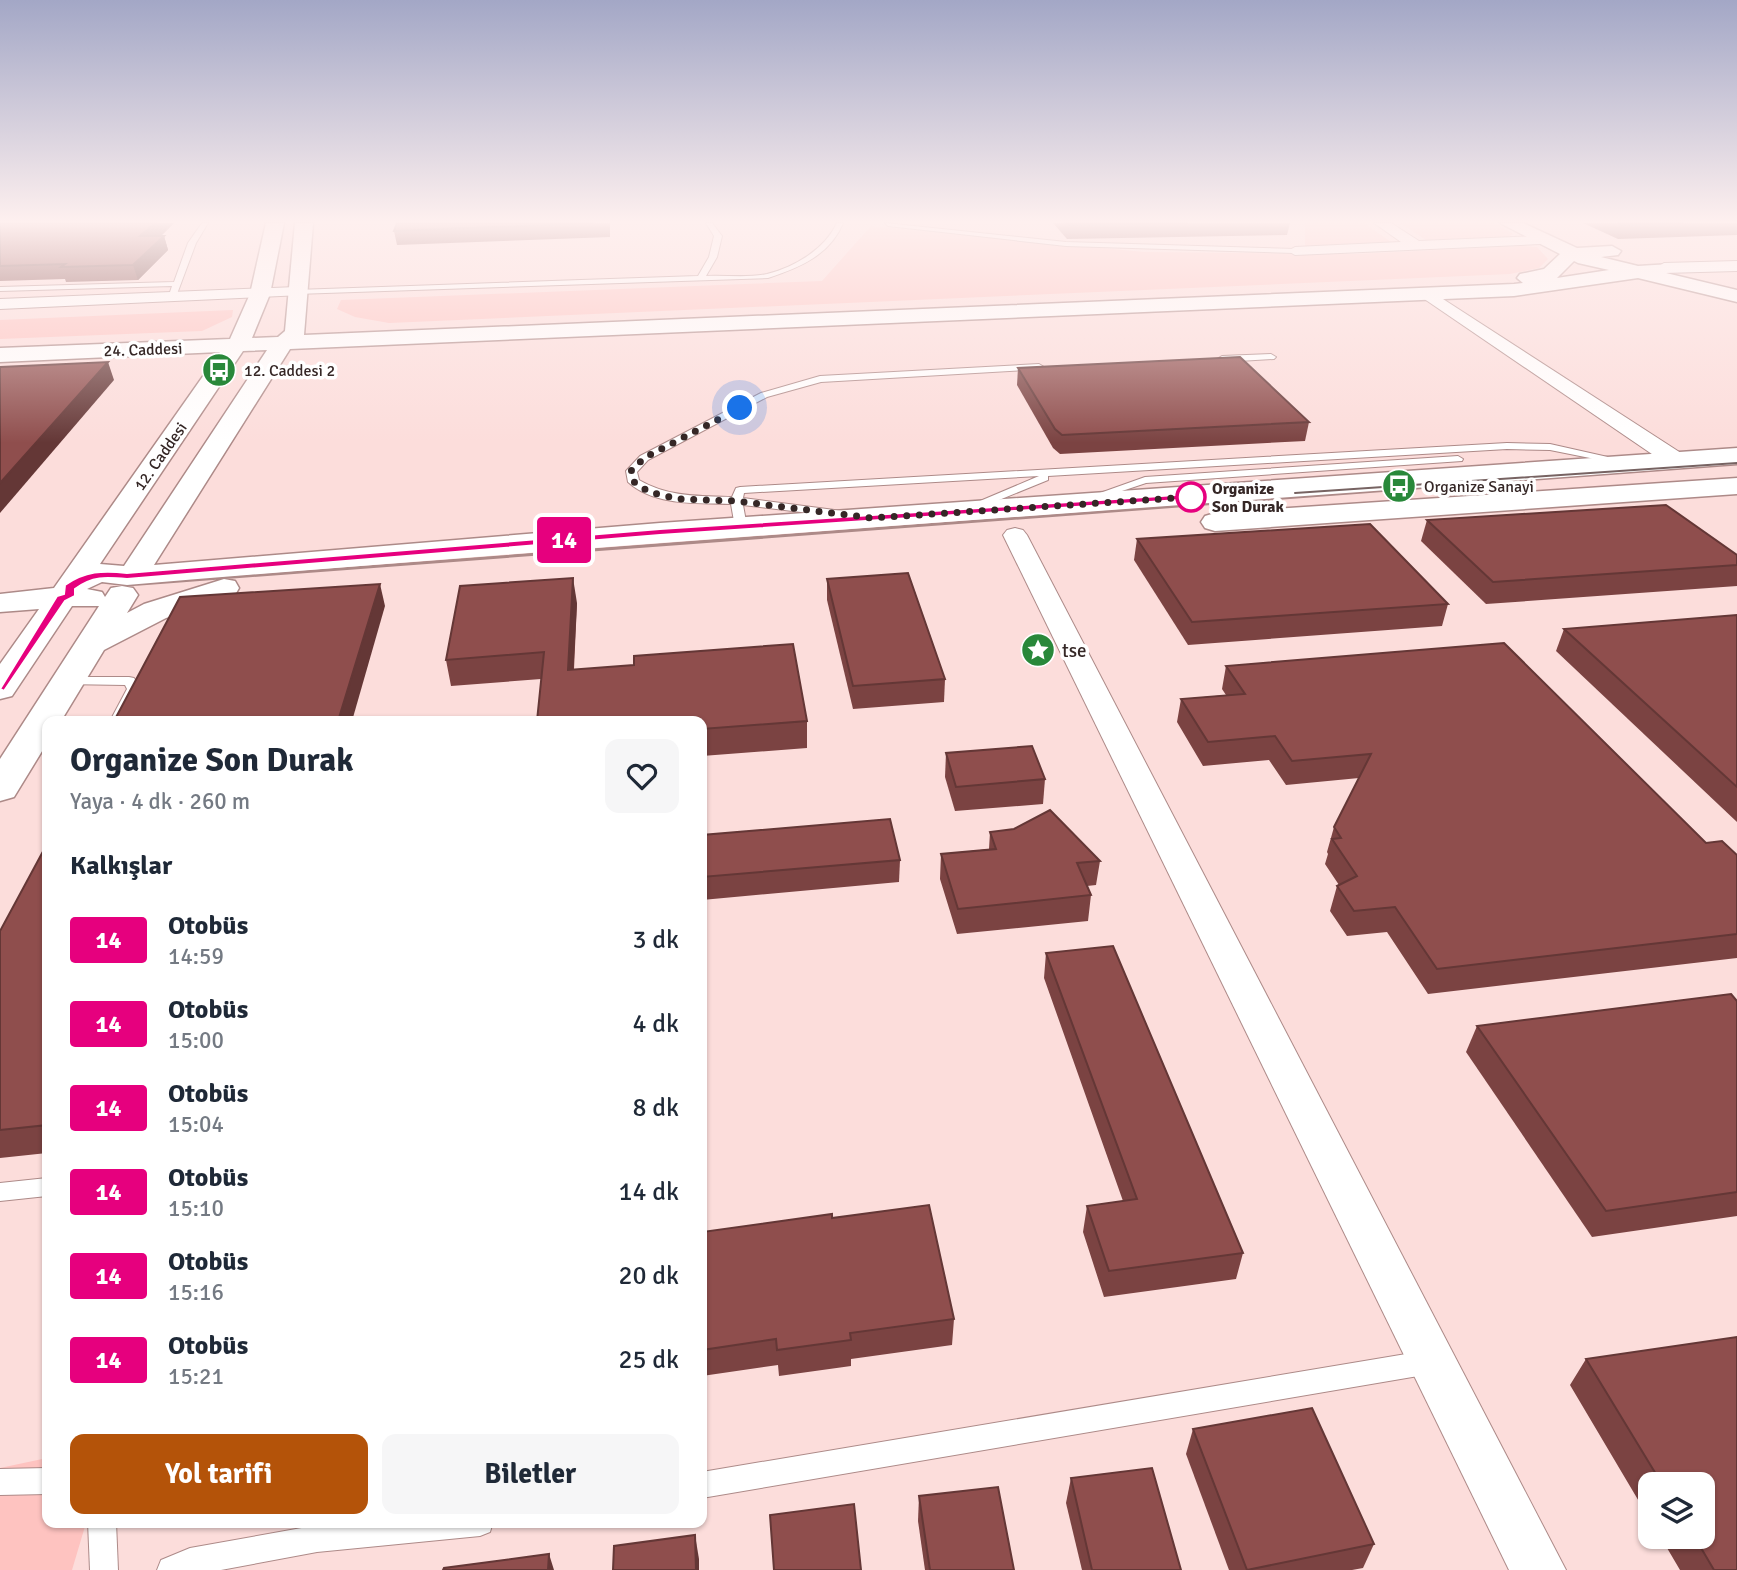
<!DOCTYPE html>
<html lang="tr">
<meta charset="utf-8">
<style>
body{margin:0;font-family:Signika,sans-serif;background:#f6f6f7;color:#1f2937;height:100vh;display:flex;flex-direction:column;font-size:26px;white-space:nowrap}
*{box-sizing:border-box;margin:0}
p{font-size:23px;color:#747a83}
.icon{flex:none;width:38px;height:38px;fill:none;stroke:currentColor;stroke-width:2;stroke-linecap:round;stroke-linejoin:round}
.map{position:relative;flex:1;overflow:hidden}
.panel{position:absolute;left:42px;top:716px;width:665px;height:812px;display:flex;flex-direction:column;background:#fff;border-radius:14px;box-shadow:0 2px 5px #0004}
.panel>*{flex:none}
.badge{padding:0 14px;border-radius:5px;font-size:24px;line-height:46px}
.fabs{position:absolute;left:1638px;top:1472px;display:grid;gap:14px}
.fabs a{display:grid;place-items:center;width:77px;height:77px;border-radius:14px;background:#fff;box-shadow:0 2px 5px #0004;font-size:35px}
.you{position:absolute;width:35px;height:35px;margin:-18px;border:5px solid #fff;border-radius:50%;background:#1a73e8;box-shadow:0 0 0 10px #1a73e833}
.map>.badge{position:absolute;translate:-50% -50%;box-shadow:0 0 0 4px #fff}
h2{padding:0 28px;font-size:26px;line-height:63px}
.round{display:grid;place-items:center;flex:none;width:74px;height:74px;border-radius:14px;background:#f6f6f7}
.head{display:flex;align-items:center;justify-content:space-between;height:119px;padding:0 28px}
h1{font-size:33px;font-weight:700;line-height:52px}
.cta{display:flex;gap:14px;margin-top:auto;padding:14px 28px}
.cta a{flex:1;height:80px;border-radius:14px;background:#b45309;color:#fff;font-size:28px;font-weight:700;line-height:80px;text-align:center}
.cta a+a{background:#f6f6f7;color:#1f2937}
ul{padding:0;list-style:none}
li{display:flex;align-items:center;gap:21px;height:84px;padding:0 28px}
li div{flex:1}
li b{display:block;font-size:26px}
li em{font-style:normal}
li .badge{min-width:77px;font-weight:700;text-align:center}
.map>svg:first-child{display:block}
.green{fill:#fec3c0}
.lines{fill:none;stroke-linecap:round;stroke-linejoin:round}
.lane-casing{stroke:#ad8a88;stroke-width:2}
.street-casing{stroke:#ad8a88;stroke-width:2}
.secondary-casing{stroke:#ad8a88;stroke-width:3}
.lane{fill:#fff;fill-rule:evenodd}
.street{fill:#fff;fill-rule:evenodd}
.secondary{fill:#fff;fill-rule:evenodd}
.tram{stroke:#776362;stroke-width:2}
.wall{fill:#7b4342}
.shaded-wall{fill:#643736}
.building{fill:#8f4e4d;stroke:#643736;stroke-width:2}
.line{fill:#e6007e;stroke:#fff;stroke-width:2}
.walk{stroke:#352726;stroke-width:7;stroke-dasharray:0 12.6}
.stop-dot{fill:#fff;stroke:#e6007e;stroke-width:3.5}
.labels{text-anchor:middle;stroke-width:7;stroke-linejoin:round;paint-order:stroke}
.far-street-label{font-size:16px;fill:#352726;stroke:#fff}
.far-poi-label{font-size:16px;fill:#352726;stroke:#fff;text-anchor:start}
.far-stop-label{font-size:16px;font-weight:bold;fill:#352726;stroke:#fff;text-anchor:start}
.poi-label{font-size:19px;fill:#352726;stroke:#fff;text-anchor:start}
</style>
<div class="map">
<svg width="1737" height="1570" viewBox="0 0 1737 1570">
<rect width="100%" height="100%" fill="#fcdddb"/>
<!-- green -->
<g class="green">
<polygon points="1305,223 1364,223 1391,242 1305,246"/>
<polygon points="1400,223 1495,223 1513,234 1507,237 1426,240"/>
<polygon points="871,226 1144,252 1354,254 1522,246 1537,247 1548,259 1539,268 1510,274 389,323 355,317 337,309 341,300 822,281"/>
<polygon points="233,310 232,317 202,331 0,339 0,320"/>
<polygon points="47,1458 47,1522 86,1523 72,1570 0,1570 0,1468"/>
</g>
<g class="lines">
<!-- lane casing -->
<g class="lane-casing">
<g id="lane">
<polygon points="202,223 208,223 196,243 177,294 170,292 172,286 0,291 0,287 174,282 188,243"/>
<path d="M706 223H712L722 236 717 257 706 276C725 275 748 278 767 274 795 267 825 249 837 223H843C830 255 799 268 768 278L296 294 292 292 296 290 698 276 709 257 714 236Z"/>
<polygon points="885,223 1066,242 1295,249 1299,251 1295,253 1066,246 888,226"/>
<polygon points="1271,354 1276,357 1274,359 1222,362 1217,359 1222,356"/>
<path d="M1039 364 1044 367 1042 369 821 382 767 397 648 460 637 472 639 480C668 497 699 496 732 497L736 488 740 487 1507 443 1550 444 1630 462 1625 465 1550 450 1507 449 1048 476V480L977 509 973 508V504L1039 476 744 493 743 498 842 511 848 514 842 517 743 505 747 527 741 531 735 527 731 504C698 503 654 506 628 482L626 471 640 456 761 393 820 376Z"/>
<polygon points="1458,456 1463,459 1462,461 1146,483 1092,501 1086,498 1145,477"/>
<polygon points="68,677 129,677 134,678 141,689 124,721 110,721 127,689 125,685 63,684 61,681"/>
<polygon points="47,1178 47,1196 0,1201 0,1183"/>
<polygon points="1430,1350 1439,1354 1442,1362 1439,1370 1430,1374 702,1498 702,1472"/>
<polygon points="47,1468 47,1494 0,1495 0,1469"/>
<polygon points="88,1522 116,1522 118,1570 90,1570"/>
<polygon points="335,1522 493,1522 490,1532 480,1536 317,1552 221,1570 157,1570 161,1560 190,1548"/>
</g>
</g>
<!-- street casing -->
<g class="street-casing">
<g id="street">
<polygon points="1374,223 1391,223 1419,241 1540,236 1547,240 1540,244 1295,255 1288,251 1295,247 1401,242"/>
<polygon points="1737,261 1737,271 1664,273 1656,268 1664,263"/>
<polygon points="296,287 302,289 302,295 0,309 0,299"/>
<polygon points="1426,288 1684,455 1687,460 1676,466 1668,465 1420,296 1420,290"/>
<polygon points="1015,528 1023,530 1027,535 1566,1570 1509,1570 1003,535 1007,530"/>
</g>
</g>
<!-- secondary casing -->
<g class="secondary-casing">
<g id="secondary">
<path d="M266 223H284L270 294 252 338 278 337 285 331 295 223H313L304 335 1514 284 1523 283 1517 278 1520 274 1544 269 1560 254 1500 223H1523L1577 248 1612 246 1621 251 1618 255 1601 257 1638 266 1671 264 1673 268 1666 273 1737 290V302L1638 278 1514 296 290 349 154 565 660 523 1737 448V464C1200 505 663 540 127 585L102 582 87 589 102 592 105 597 111 588 122 586 133 588 138 595 127 613 144 604 224 579 235 581 239 588 235 595 166 618 104 650 61 721H47V743L14 797 0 801V759L99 606H72L12 696 0 699V664L39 609 0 612V594L54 588 220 352 0 362V348L230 339 250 294ZM1574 261 1578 263 1609 270 1557 278ZM267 350 124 566 100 564 243 351Z"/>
<polygon points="1737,478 1737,494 1215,531 1205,528 1201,522 1205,516 1215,513"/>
</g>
</g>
<!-- lane -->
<use href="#lane" class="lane"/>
<!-- street -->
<use href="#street" class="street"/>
<!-- secondary -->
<use href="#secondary" class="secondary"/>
<!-- tram -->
<polyline class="tram" points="1295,493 1737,463"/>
</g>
<!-- wall -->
<g class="wall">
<polygon points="0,223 174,223 161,236 164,236 168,250 138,280 66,282 65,279 0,281"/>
<polygon points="397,223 610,223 610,237 397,245 394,231"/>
<polygon points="1053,223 1290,223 1287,235 1067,239"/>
<polygon points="1583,223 1737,223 1737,235 1618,239"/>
<polygon points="1018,368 1309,422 1305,441 1060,454 1053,448 1017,385"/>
<polygon points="1427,520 1737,555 1737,586 1486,604 1421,541"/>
<polygon points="1137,539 1448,604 1442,626 1188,645 1134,560"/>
<polygon points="827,579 945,679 944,702 853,709 827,600"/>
<polygon points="577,603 574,669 807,721 807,748 702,756 702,721 541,679 451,686 446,660"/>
<polygon points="1737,615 1737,822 1556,651 1564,629"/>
<polygon points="1226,666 1706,843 1737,855 1737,958 1428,994 1387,932 1347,936 1330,911 1337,886 1339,885 1325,864 1328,854 1327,852 1334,827 1359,778 1286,785 1269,760 1203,766 1177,722 1181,699 1226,695 1222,689"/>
<polygon points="946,753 1045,779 1043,804 955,811 945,777"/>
<polygon points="990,832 1100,861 1096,885 1087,886 1091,895 1088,921 957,934 940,879 941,854 989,849"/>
<polygon points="702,835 900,860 899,882 702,900"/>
<polygon points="47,844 47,1153 0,1158 0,931"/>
<polygon points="1046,953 1243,1253 1236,1279 1104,1297 1083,1232 1087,1206 1123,1201 1044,978"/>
<polygon points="1737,1001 1737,1216 1592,1237 1466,1052 1477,1026"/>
<polygon points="832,1218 954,1319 952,1345 851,1359 851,1366 779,1376 778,1365 702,1376 702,1232"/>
<polygon points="1737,1337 1737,1570 1680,1570 1660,1536 1703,1536 1703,1484 1650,1484 1650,1520 1570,1385 1586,1359"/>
<polygon points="1193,1429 1374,1544 1363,1568 1352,1570 1229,1570 1186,1454"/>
<polygon points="1071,1478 1181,1570 1082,1570 1066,1503"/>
<polygon points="919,1496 1014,1570 925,1570 918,1521"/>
</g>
<!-- shaded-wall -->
<g class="shaded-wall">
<polygon points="155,223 174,223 145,251 140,236"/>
<polygon points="164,236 168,250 138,280 133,265"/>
<polygon points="108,362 114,380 0,513 0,483"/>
<polygon points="573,578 577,603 572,696 568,670"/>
<polygon points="380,584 385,606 352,721 338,721"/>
<polygon points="695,1535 699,1559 699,1570 696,1570"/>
<polygon points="549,1554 554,1570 548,1570"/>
</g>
<!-- building -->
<g class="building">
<polygon points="0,223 155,223 140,236 164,236 133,265 61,267 65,264 0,266"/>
<polygon points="397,223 594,223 394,231"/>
<polygon points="1066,223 1188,223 1068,225"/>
<polygon points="1618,223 1683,223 1622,225"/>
<polygon points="1240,357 1309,422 1062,435 1055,429 1018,368"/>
<polygon points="108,362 0,483 0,367"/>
<polygon points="1666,505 1737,555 1737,565 1493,582 1427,520"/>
<polygon points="1370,524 1448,604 1192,622 1137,539"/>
<polygon points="908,573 945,679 853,686 827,579"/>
<polygon points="573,578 568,670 634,665 634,656 793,644 807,721 702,729 702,721 537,721 544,652 446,660 460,586"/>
<polygon points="380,584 338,721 114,721 180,597"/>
<polygon points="1737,615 1737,787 1564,629"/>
<polygon points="1504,643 1706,843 1722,841 1737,855 1737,934 1437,969 1395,907 1354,911 1337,886 1357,876 1332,839 1341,838 1334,827 1371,754 1292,761 1275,736 1208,742 1181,699 1245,694 1226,666"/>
<polygon points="1032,746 1045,779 956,787 946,753"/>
<polygon points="1050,810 1100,861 1077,863 1091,895 958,909 941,854 996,849 990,832 1014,829"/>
<polygon points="890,819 900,860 702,877 702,835"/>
<polygon points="47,844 47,1125 0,1130 0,931"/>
<polygon points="1113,946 1243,1253 1109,1271 1087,1206 1137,1199 1046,953"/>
<polygon points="1731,994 1737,1001 1737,1192 1606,1211 1477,1026"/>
<polygon points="929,1205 954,1319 850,1333 851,1340 777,1350 776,1339 702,1350 702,1232 832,1214 832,1218"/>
<polygon points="1737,1337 1737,1570 1714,1570 1694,1536 1703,1536 1703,1484 1662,1484 1586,1359"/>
<polygon points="1312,1408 1374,1544 1247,1570 1193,1429"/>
<polygon points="1152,1468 1181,1570 1092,1570 1071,1478"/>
<polygon points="998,1487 1014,1570 930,1570 919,1496"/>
<polygon points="854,1504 861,1570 774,1570 770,1515"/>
<polygon points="695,1535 696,1570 613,1570 614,1546"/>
<polygon points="549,1554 548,1570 443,1570 444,1568"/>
</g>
<!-- sky -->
<linearGradient id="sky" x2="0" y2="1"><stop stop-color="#a3a7c6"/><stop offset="0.5" stop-color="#fef0ef"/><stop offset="1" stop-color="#fef0ef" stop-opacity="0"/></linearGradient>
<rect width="1737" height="443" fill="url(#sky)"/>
<!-- line -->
<path class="line" d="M1191 494 1194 499 660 535 127 579C106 577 92 576 75 589V596L65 601 4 691 0 689 57 596 64 594 65 585C85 571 103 570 127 573L660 529Z"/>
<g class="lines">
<!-- walk -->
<polyline class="walk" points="740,408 644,458 631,471 634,482 649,492 678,499 736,501 872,518 1191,497"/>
</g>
<!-- icons -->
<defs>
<g id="bus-disc" transform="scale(1.75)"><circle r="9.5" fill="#29883a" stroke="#fff"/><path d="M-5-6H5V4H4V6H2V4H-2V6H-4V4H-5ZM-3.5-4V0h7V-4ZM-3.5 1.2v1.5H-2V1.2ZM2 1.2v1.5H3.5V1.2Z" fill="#fff"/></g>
<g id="sight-disc" transform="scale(1.75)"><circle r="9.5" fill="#29883a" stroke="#fff"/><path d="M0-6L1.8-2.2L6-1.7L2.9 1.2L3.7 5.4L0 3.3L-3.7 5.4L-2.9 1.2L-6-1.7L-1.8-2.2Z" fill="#fff"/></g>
</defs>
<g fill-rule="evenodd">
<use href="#bus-disc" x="219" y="370"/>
<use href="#bus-disc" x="1399" y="486"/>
<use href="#sight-disc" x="1038" y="650"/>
</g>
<!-- markers -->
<circle class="stop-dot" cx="1191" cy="497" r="14"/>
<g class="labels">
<!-- far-street labels -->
<g class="far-street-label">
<text transform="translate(143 349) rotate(-2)" y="6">24. Caddesi</text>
<text transform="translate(160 456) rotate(-55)" y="6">12. Caddesi</text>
</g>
<!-- far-poi labels -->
<g class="far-poi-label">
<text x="244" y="376">12. Caddesi 2</text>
<text x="1424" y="492">Organize Sanayi</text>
</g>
<!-- far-stop labels -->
<g class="far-stop-label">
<text x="1212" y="494">Organize<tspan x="1212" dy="18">Son Durak</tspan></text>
</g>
<!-- poi labels -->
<g class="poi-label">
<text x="1062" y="657">tse</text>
</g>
</g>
</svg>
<div class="fabs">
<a><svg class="icon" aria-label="layers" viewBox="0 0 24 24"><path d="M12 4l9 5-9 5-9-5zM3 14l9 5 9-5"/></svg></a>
</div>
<div class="you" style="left:740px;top:408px"></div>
<b class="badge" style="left:564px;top:540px;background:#e6007e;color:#fff">14</b>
<section class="panel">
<div class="head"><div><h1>Organize Son Durak</h1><p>Yaya · 4 dk · 260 m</p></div><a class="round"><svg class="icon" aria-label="heart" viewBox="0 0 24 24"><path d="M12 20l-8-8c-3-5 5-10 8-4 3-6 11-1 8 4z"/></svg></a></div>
<h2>Kalkışlar</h2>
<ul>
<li><span class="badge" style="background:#e6007e;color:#fff">14</span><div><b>Otobüs</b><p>14:59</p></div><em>3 dk</em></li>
<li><span class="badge" style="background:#e6007e;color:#fff">14</span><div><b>Otobüs</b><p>15:00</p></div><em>4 dk</em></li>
<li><span class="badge" style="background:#e6007e;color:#fff">14</span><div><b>Otobüs</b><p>15:04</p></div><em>8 dk</em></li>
<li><span class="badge" style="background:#e6007e;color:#fff">14</span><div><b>Otobüs</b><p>15:10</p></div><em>14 dk</em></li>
<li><span class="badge" style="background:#e6007e;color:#fff">14</span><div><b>Otobüs</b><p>15:16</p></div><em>20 dk</em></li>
<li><span class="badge" style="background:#e6007e;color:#fff">14</span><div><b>Otobüs</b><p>15:21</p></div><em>25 dk</em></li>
</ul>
<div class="cta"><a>Yol tarifi</a><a>Biletler</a></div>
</section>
</div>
